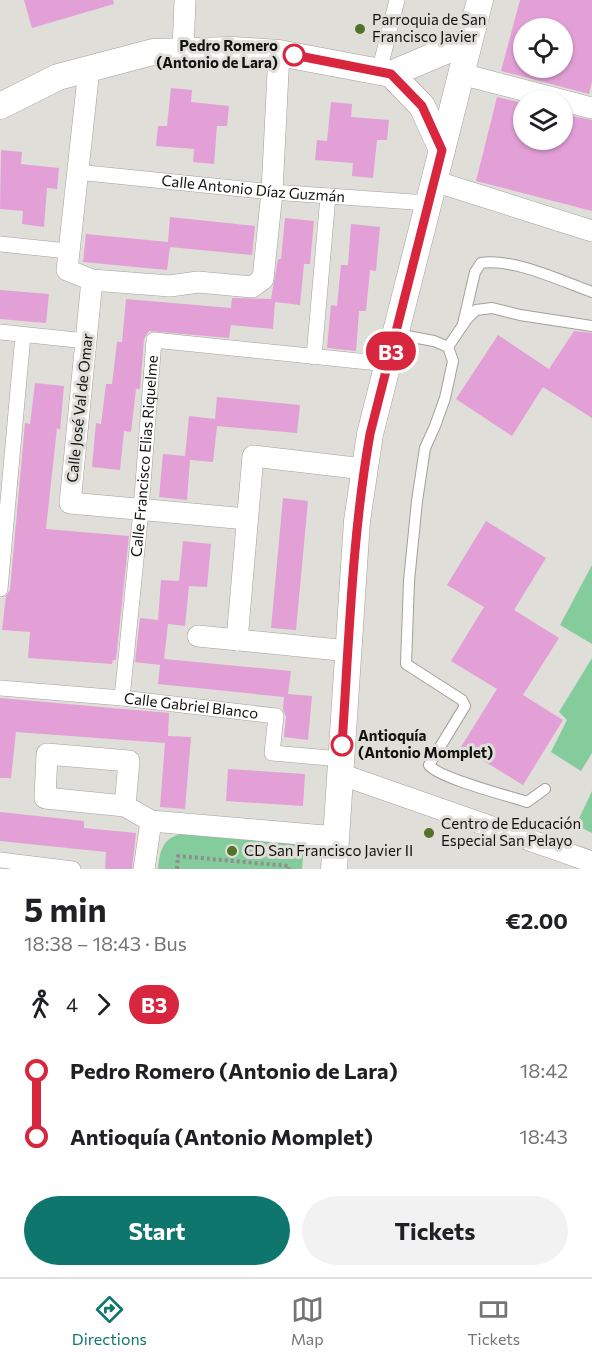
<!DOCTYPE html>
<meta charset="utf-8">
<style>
body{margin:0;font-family:Commissioner,sans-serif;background:#f2f2f2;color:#202124;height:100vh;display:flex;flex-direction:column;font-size:22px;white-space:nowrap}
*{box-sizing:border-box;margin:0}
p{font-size:20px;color:#757577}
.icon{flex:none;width:33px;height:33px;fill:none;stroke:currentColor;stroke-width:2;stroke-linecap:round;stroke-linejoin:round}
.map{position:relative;height:869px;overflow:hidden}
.details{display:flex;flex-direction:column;background:#fff;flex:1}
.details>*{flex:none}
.badge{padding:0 12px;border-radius:20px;font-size:21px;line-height:39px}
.controls{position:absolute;left:513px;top:18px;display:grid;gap:12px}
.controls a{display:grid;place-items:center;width:60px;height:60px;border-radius:50%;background:#fff;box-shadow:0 2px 4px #0004;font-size:30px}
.map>.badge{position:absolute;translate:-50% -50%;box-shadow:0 0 0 3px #fff}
.legs{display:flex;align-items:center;gap:9px;height:66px;padding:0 24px;font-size:20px}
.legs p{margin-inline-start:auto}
.head{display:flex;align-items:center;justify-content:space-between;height:102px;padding:0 24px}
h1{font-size:33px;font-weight:700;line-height:45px}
.cta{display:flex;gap:12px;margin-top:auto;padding:12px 24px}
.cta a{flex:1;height:69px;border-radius:36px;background:#0f766e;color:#fff;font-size:24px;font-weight:700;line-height:69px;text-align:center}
.cta a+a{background:#f2f2f2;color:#202124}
ul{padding:0 24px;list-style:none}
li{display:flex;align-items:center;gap:21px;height:66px;font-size:22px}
li i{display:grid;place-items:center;width:9px;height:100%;margin:0 8px;background:currentColor}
li i::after{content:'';width:15px;height:15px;margin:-8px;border:4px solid;border-radius:50%;background:#fff}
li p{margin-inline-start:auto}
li:first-child i{background:linear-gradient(#0000 50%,currentColor 0)}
li:last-child i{background:linear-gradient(currentColor 50%,#0000 0)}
.tabs{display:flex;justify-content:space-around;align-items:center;height:84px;border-top:2px solid #e0e0e0;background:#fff;font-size:16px;color:#757577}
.tabs a{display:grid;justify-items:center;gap:3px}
.tabs .on{color:#0f766e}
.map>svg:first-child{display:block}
.green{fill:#85cc9d}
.building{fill:#e2a0d6;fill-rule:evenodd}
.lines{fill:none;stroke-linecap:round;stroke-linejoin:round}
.service-casing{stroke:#a3a09b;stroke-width:12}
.pedestrian-casing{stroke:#a3a09b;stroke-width:16}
.minor-casing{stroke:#a3a09b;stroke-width:22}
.tertiary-casing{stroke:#a3a09b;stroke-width:27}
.path{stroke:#908f8b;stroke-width:4;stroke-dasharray:3 3;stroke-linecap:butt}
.service{stroke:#fff;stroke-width:10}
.pedestrian{stroke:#fff;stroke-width:15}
.minor{stroke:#fff;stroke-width:21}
.tertiary{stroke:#fff;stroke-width:26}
.line-1-casing{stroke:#fff;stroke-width:14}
.line-1{stroke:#d7263d;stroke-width:9}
.poi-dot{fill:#517228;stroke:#e0ded8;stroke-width:2}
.stop-1-dot{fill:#fff;stroke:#d7263d;stroke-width:3}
.labels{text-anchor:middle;stroke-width:6;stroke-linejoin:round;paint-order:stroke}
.poi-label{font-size:15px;fill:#121210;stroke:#e0ded8;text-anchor:start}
.stop-label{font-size:15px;font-weight:bold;fill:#121210;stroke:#e0ded8;text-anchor:end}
.street-label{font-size:15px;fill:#121210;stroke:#e0ded8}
</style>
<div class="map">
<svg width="592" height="869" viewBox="0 0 592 869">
<rect width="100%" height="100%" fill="#e0ded8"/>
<!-- green -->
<g class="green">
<polygon points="592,565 592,644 560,625"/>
<polygon points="592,658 592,753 581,771 551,752 567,720 559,712"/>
<polygon points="592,791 592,833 576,825"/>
<path d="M180 834 304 845 302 869H158C160 852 161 840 180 834Z"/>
</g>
<!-- building -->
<g class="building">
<polygon points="24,0 113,0 114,4 32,28"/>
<path d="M520 0H592V82L589 94 501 71ZM524 28H562V68H524Z"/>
<polygon points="171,88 192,90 191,102 229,106 227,126 217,126 214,164 193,162 194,149 156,146 158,126 167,126"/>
<polygon points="497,97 524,103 524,140 562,140 562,114 592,120 592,211 476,181"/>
<polygon points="331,102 352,104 351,117 389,120 387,140 377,140 373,178 352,176 353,163 315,160 317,140 327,141"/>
<polygon points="1,150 22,152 21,164 59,168 57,189 47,188 44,227 22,224 23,211 0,209"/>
<polygon points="170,217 255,226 252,255 170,247 167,270 83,262 86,234 168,242"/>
<polygon points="285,218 314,221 310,264 304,264 300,305 275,302 273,329 231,325 229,338 149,331 144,339 140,389 136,389 131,432 124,431 120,470 92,467 96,423 101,424 106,384 112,384 117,342 122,342 126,299 231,308 232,298 271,299 278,259 281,259"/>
<polygon points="351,224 380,227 376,271 370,270 366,311 359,311 356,351 327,348 331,305 337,306 341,265 348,265"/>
<polygon points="0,290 49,294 46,323 0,319"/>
<polygon points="574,331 592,333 592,418 543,387 512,436 456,399 498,335 549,369"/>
<polygon points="35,383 64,386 60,430 57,428 46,529 129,536 116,660 113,660 112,664 28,658 30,632 2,630 6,596 10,590 25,423 30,424"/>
<polygon points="217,397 300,405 297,433 217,426 213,462 190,460 187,500 159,497 163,454 185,456 189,416 215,419"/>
<polygon points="283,498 308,501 296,630 271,628"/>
<polygon points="486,521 546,558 514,610 559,638 523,695 563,720 523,785 461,747 497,689 451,661 484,607 447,585"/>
<polygon points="183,541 211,544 207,587 189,586 185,626 168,624 164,659 291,671 288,694 312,696 308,740 284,737 286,717 283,709 284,697 158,684 160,665 135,662 140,618 158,620 161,580 179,581"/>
<polygon points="0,698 169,713 168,736 191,737 185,809 160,807 165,743 16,732 11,778 0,778"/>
<polygon points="228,769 305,774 303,806 226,801"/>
<polygon points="0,812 84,821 84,828 136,833 132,869 105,869 106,852 0,841"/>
</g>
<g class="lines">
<!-- service casing -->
<g class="service-casing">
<g id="service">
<path d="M463 324 475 272 481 263C514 258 561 281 592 292"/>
<path d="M396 334 434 341 448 347 453 361 445 398 435 426 425 448 417 501 409 581 406 664 462 700 465 706 429 765C438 778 509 796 527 802L545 789"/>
<polyline points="448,347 467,319 476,310 492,308 520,315 592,326"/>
</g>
</g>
<!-- pedestrian casing -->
<g class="pedestrian-casing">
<g id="pedestrian">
<polyline points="379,72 397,0"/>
<path id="s1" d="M77 172 272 192 428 203"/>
<polyline points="0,244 68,251"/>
<polyline points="0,332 86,341"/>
<polyline points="314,357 328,196"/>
<polyline points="0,589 23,335"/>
<path id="s2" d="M0 688 122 698 276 716 272 753 341 759"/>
<path id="s3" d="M122 698 141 510 154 340 388 364"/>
<polyline points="0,860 73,869"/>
</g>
</g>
<!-- minor casing -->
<g class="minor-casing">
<g id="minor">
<polyline points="183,51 185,0"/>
<polyline points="89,69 67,270 92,280 170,286 198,282 252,287 263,279 272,192 279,53"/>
<polyline points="461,74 592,108"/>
<polyline points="434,181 592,231"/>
<polyline points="92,280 70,503 247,519"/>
<polyline points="198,636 349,651"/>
<polyline points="237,640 253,456 364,469"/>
<polyline points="340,774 592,862"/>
<polyline points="125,806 129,761 47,754 45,798 125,806 151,821 336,837"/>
<polyline points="144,869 151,821"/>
</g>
</g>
<!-- tertiary casing -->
<g class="tertiary-casing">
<g id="tertiary">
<polyline points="391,74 422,106 442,150"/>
<polyline points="391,74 469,41"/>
<polyline points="0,106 58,77 153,52 233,50 279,53 391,74"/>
<polyline points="334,869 357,521 370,434 480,0"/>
</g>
</g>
<!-- path -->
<polyline class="path" points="177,869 178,856 289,866 289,869"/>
<!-- service -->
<use href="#service" class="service"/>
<!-- pedestrian -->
<use href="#pedestrian" class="pedestrian"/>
<!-- minor -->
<use href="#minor" class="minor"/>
<!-- tertiary -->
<use href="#tertiary" class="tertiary"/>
</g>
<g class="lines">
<!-- line-1 casing -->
<g class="line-1-casing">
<path id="line-1" d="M294 55 391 74 422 106 442 150 370 434C352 536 349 641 342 745"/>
</g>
<!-- line-1 -->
<use href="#line-1" class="line-1"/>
</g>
<!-- markers -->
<g class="poi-dot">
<circle cx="360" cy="29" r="6"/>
<circle cx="429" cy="833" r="6"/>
<circle cx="232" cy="851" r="6"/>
</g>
<g class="stop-1-dot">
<circle cx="294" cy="55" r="10"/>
<circle cx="342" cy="745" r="10"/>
</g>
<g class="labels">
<!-- poi labels -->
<g class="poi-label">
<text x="372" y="25">Parroquia de San<tspan x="372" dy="17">Francisco Javier</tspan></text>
<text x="441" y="829">Centro de Educación<tspan x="441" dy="17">Especial San Pelayo</tspan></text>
<text x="244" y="856">CD San Francisco Javier II</text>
</g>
<!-- stop labels -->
<g class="stop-label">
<text x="278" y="51">Pedro Romero<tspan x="278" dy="17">(Antonio de Lara)</tspan></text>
<text x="358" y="741" text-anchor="start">Antioquía<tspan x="358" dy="17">(Antonio Momplet)</tspan></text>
</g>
<!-- street labels -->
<g class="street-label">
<text dy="5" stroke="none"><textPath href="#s1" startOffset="177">Calle Antonio Díaz Guzmán</textPath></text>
<text transform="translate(80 408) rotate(-84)" y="5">Calle José Val de Omar</text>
<text dy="5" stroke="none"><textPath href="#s3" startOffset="243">Calle Francisco Elias Riquelme</textPath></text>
<text dy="5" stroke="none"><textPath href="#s2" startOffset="192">Calle Gabriel Blanco</textPath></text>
</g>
</g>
</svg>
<div class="controls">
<a><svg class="icon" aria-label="locate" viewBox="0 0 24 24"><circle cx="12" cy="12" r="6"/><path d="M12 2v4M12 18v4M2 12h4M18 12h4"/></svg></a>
<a><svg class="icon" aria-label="layers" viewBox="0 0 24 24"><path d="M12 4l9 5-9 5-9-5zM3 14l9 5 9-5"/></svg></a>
</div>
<b class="badge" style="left:391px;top:351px;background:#d7263d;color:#fff">B3</b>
</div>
<section class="details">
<div class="head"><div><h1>5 min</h1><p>18:38 – 18:43 · Bus</p></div><b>€2.00</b></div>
<div class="legs"><svg class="icon" aria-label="walk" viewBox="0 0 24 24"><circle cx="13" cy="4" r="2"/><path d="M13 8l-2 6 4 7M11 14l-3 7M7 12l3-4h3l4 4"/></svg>4<svg class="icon" aria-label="forward" viewBox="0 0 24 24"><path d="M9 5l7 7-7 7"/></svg><b class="badge" style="background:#d7263d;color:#fff">B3</b></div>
<ul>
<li><i style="color:#d7263d"></i><b>Pedro Romero (Antonio de Lara)</b><p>18:42</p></li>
<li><i style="color:#d7263d"></i><b>Antioquía (Antonio Momplet)</b><p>18:43</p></li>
</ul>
<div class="cta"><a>Start</a><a>Tickets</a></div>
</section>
<nav class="tabs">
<a class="on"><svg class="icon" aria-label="directions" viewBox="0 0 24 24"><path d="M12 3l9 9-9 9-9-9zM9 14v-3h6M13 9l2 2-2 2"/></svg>Directions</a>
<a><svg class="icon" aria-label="map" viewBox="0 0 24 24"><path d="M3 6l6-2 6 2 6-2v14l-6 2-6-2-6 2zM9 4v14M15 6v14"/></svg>Map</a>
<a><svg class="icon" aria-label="tickets" viewBox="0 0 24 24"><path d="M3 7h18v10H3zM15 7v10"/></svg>Tickets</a>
</nav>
